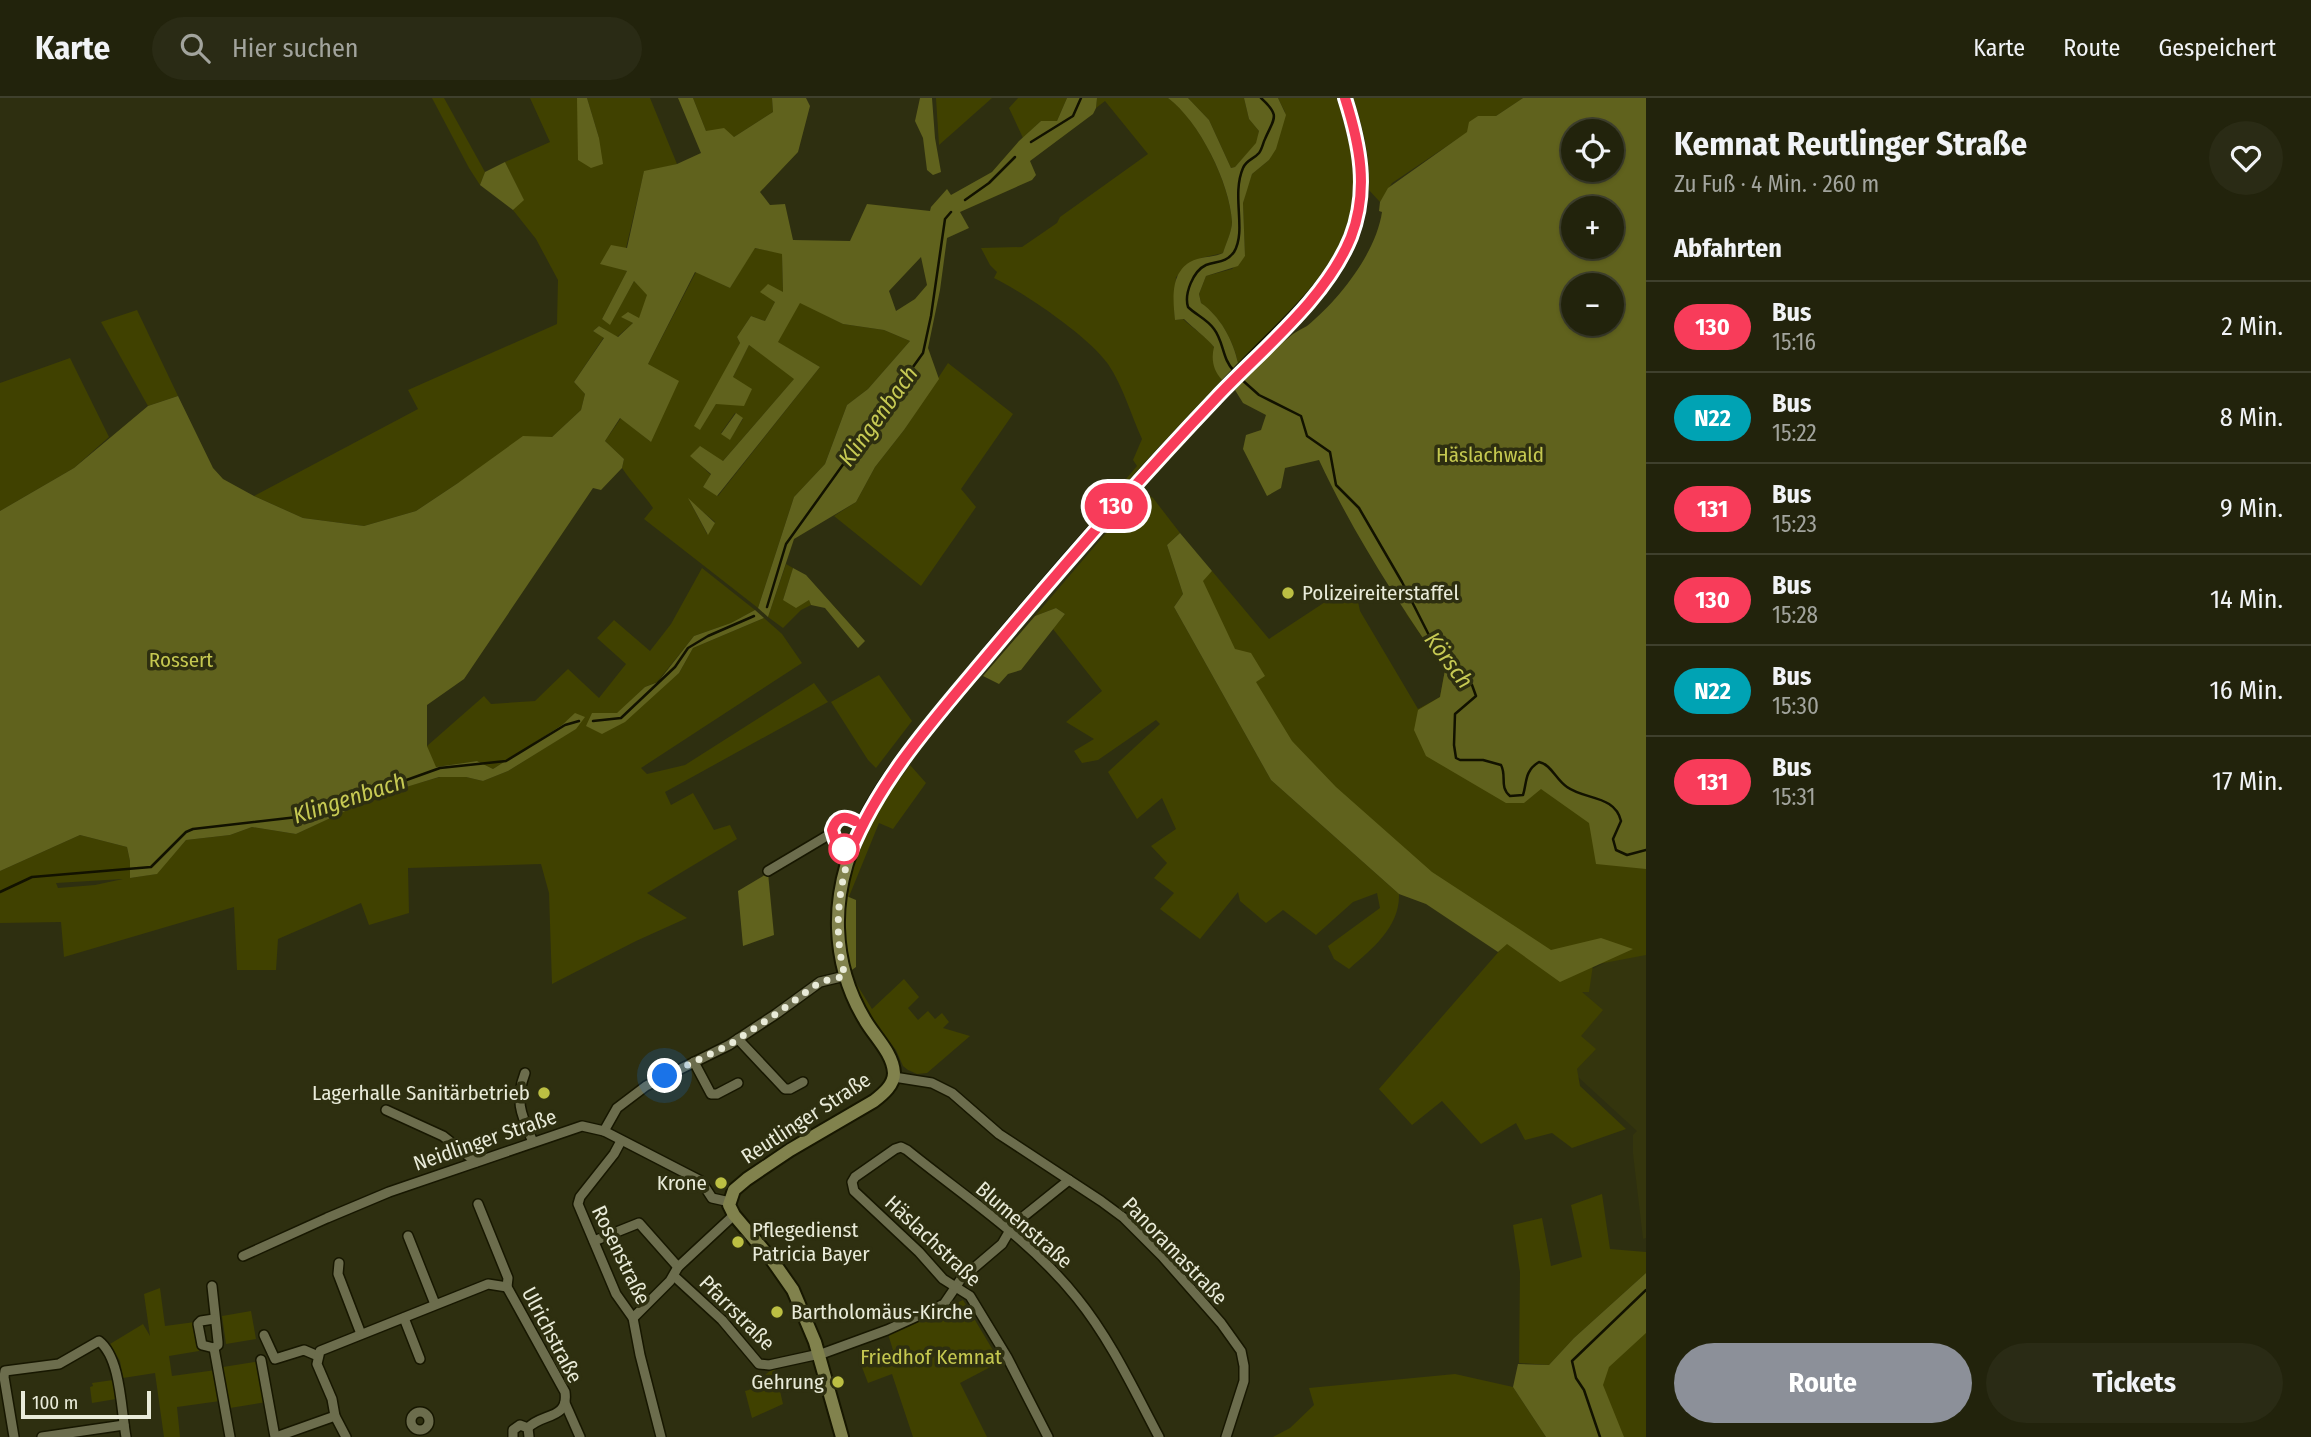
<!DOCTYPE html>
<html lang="de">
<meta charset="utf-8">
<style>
body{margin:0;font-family:"Fira Sans Condensed",sans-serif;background:#2a2b15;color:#f1f3f6;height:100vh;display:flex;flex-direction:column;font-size:26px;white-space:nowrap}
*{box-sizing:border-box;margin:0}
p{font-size:23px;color:#a2a49d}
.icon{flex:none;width:38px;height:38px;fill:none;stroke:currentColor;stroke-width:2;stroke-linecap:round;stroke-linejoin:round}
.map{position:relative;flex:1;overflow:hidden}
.details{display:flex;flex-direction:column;background:#22230c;width:665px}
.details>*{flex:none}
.badge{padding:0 14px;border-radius:23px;font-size:24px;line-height:46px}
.controls{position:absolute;left:1561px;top:21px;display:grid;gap:14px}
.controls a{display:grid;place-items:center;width:63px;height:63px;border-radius:50%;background:#22230c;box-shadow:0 2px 5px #0004,0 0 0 2px #3f402d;font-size:35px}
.scale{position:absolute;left:21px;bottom:18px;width:130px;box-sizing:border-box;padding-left:7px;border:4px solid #e9ebd9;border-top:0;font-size:19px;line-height:24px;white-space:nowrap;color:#e9ebd9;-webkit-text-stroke:5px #2e2f10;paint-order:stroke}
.you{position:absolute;width:35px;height:35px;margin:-18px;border:5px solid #fff;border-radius:50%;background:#1a73e8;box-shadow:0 0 0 10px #1a73e833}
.map>.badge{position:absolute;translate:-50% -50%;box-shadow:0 0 0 4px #fff}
h2{padding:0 28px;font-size:26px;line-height:63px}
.round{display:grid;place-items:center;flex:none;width:74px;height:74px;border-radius:37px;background:#2a2b15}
.headline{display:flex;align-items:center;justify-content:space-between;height:119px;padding:0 28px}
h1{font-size:33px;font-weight:700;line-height:52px}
.action{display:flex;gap:14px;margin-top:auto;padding:14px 28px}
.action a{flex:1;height:80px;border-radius:42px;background:#8c9099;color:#fff;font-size:28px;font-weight:700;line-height:80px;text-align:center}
.action a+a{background:#2a2b15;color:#f1f3f6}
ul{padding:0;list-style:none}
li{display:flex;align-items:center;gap:21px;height:91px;padding:0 28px;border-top:2px solid #3f402d}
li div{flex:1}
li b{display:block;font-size:26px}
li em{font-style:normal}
li .badge{min-width:77px;font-weight:700;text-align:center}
header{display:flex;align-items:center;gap:42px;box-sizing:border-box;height:98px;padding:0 35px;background:#22230c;border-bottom:2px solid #3f402d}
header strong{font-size:33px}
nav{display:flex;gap:38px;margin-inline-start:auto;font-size:24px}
.search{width:490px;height:63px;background:#2a2b15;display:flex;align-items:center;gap:18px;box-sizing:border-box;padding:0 24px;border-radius:38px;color:#a2a49d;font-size:26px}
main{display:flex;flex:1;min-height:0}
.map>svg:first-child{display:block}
.built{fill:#34350d}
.green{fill:#404100;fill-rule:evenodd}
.forest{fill:#60621d;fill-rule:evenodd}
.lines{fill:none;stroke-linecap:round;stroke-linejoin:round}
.stream{stroke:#121200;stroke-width:2.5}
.minor-casing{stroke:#171700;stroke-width:12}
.secondary-casing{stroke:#171700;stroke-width:16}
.minor{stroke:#6c6d4d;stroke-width:9}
.secondary{stroke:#81824d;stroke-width:12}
.line-casing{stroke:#fff;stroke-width:16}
.line{stroke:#f83c5a;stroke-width:10}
.walk{stroke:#e9ebd9;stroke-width:7;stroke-dasharray:0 12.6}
.poi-dot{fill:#bcbf43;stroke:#2e2f10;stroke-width:2.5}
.stop-dot{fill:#fff;stroke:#f83c5a;stroke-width:3.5}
.labels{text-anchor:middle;stroke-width:7;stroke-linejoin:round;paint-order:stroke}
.park-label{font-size:21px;fill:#c5c850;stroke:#2e2f10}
.poi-label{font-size:21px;fill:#e9ebd9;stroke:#2e2f10;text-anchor:start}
.street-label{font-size:21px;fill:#e9ebd9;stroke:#2e2f10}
.water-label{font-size:23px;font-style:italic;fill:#c7ca53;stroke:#2e2f10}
</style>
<header>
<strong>Karte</strong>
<div class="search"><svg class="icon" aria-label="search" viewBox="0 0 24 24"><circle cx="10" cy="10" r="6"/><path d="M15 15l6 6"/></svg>Hier suchen</div>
<nav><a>Karte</a><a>Route</a><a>Gespeichert</a></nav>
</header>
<main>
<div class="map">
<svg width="1646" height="1339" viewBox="0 0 1646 1339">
<rect width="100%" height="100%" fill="#2e2f10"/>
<!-- built -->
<polygon class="built" points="1646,804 1646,1140 1643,1141 1633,1056 1633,1037 1637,1033 1577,978 1577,971 1595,951 1581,939 1578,891 1588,873 1633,851"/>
<!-- green -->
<g class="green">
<polygon points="432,0 444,0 485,74 480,87 469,70"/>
<polygon points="530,0 577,0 599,40 587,0 650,0 677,66 644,74 626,150 601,165 627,173 602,221 610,226 634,183 648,197 639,221 622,219 633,225 617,239 599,228 593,233 604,239 574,284 585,296 581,312 552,339 458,385 416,413 364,428 303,420 254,398 418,311 408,292 557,226 558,182 536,141 513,112 523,101 505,64 550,44"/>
<polygon points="693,0 772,0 773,14 734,39 706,33"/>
<polygon points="936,0 992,0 939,47"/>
<polygon points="1018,0 1067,0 1057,23 1041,23 1023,40 1009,10"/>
<path d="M1097 0H1168C1199 22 1230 86 1232 124 1232 133 1226 146 1223 155L1201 160 1176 179 1174 206 1175 222 1183 221C1191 229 1208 240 1213 248 1220 260 1213 272 1224 285L1167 343C1157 347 1153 357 1148 366L1092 429 1088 426 1137 368 1133 362 1142 341C1131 317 1123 288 1108 266 1088 238 1026 196 994 180L997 174 990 167 981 150 1022 149 1057 125 1060 119 1148 56 1105 3 1096 10Z"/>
<polygon points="1188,0 1244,0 1249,21 1259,33 1257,45 1235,69 1231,70 1209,22"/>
<path d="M1278 0H1340L1356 60 1354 111 1348 132 1339 154 1313 192 1241 267 1238 265C1233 241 1220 219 1201 205L1199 196 1206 178 1232 171 1245 158 1243 105 1245 96 1252 76 1269 62 1285 14Z"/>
<polygon points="1350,0 1523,0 1496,18 1478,18 1468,34 1392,85 1380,104 1368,91"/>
<path d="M754 150 782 155 783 195 761 193 775 204 765 223 751 218 737 239 740 245 700 331 733 279 749 247 795 280 722 364 691 358 711 377 703 389 718 398 820 269 777 244 800 204 843 226 884 232 910 243 868 291 847 307 825 366 794 399 758 510 644 421 653 410C643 395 631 384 622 370L624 361 605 343 621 320 651 344 648 266 696 174 730 190ZM735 315 743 321 730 341 721 335ZM689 402 715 424 708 436H707Z"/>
<polygon points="137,212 178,298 148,308 101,224"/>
<polygon points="70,260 109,339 74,370 0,413 0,285"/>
<polygon points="948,265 1013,316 961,391 976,409 921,488 834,418 856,404 875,369 904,332"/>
<path d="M1142 393 1153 400 1180 435 1167 447 1183 496 1174 509 1271 682 1399 796C1400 829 1372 851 1349 871L1334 861 1328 848 1380 810 1377 795 1353 804 1316 837 1283 812 1266 825 1240 803 1238 794 1200 841 1160 811 1174 795 1154 780 1167 765 1151 748 1176 731 1162 700 1137 721 1108 674 1160 626 1156 622 1098 662 1082 665 1074 653 1094 641 1066 624 1102 593 1053 531 1065 516 1056 510 1035 518Z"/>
<polygon points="1178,446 1209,476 1212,473 1269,541 1354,485 1360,513 1418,611 1440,599 1445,572 1405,514 1646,711 1646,857 1593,867 1589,894 1582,894 1603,912 1581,938 1596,951 1577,971 1580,988 1626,1031 1572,1050 1552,1035 1525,1042 1516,1025 1481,1046 1442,1003 1412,1027 1379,991 1501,851 1291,689"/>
<polygon points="786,466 793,470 783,502 809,501 811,507 801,512 783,530 768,519"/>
<path d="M702 470 755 512 731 525 694 538 657 584 645 589 617 616 602 636 679 575 693 550 764 520 782 536 802 565 641 670 647 676 685 667 814 585 828 604 665 694 671 707 693 695 714 732 730 727 737 741 647 795 687 820 636 843 552 886 549 795 541 766 408 770 409 815 369 827 361 805 278 841 276 872H237L234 809 64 859 61 824 0 825V773L80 737 127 749 130 763V780L156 776 186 742 230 737 252 729 296 736 380 696 440 679H466L483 683 508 673 575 631V616L562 627 493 671 477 663 435 669 427 648 484 598 491 606 535 603 568 571 599 600 626 566 597 540 614 522 650 553 671 526ZM123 781 95 787 58 790 56 785Z"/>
<polygon points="879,577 912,623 876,670 868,662 831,604"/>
<polygon points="910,667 926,685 893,731 879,725 848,801 844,797 852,765 874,717"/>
<polygon points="849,874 872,911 904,881 919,899 908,910 918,922 928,913 935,921 942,915 949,924 943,930 970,938 927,975 917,976 908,972 903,968 896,952 871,920"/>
<polygon points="1602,1096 1610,1151 1646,1154 1646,1175 1574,1240 1549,1267 1519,1265 1520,1174 1513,1127 1542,1120 1551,1168 1582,1159 1571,1107"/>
<polygon points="160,1190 165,1228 195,1224 199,1253 169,1258 172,1278 216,1272 220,1303 177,1309 180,1339 164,1339 155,1275 123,1280 120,1263 110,1246 143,1226 150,1238 144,1196"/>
<polygon points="1646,1196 1646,1339 1598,1339 1587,1250"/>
<polygon points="963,1202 1000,1264 960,1285 987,1339 913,1339 892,1276 868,1285 860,1264 893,1252 888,1236"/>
<polygon points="251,1213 256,1241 226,1246 222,1218"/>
<polygon points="260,1263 267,1304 230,1310 223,1269"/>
<path d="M775 1271 783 1306 752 1320 745 1293C761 1290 761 1275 775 1271Z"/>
<polygon points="1455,1276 1513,1289 1546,1339 1273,1339 1290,1330 1314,1307 1309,1290"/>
<polygon points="113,1282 116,1301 92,1305 90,1289 93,1288 92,1285"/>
</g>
<!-- forest -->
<g class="forest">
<polygon points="577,0 587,0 599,40 603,66 591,70 578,62"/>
<path d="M678 0H693L706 33 724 30 734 39 773 14 772 0H806L810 8 798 54 760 94 770 107 785 106 793 142 850 143 867 106 930 113 931 109 947 91 951 97 992 74 1019 43 1041 23H1057L1067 0H1097L1096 10 1093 16 1030 63 1036 77 1032 82 960 114 969 130 947 140 940 192 928 250 939 281 904 332 875 369 856 404 794 441 768 519 758 510 794 399 825 366 847 307 868 291 910 243 884 232 843 226 800 205 778 244 820 269 717 398 703 389 711 376 690 358 700 348 723 363 794 281 749 247 733 279 752 291 744 308 716 306 700 332 694 328 740 245 737 239 751 218 765 223 775 204 760 194 768 186 783 194 782 156 755 150 730 190 695 174 648 266 679 283 651 344 620 320 605 343 624 361 622 370 601 392 593 390 464 581 427 607V648L436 669 477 663 493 671 562 627 575 615 585 619 576 631 508 673 483 683 466 679H439L380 697 296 736 252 729 230 737 186 742 157 776 130 780V763L127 749 80 737 0 773V413L74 370 148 308 178 298 213 370 223 381 254 398 303 420 364 428 416 413 458 385 523 338 552 339 581 312 585 296 574 284 604 240 593 233 599 228 618 239 633 225 621 219 628 214 639 220 647 197 634 183 610 227 602 221 627 173 600 166 611 147 627 150 644 73 677 66 701 55ZM921 159 927 187 915 201 896 213 889 193Z"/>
<polygon points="920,0 932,0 935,40 941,74 933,77 927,72 923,40 915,23"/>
<path d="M1168 0H1188L1209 22 1231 70 1235 69 1256 45 1259 33 1249 21 1244 0H1278L1286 17 1276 51 1269 62 1252 76 1243 105 1245 158 1238 168 1206 178 1199 196 1201 205C1220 218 1233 242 1238 265L1222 282C1213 272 1211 261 1214 249 1205 238 1194 231 1184 221L1175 222C1173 202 1170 176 1190 164 1200 158 1213 160 1223 155 1226 145 1232 133 1232 124 1230 85 1199 23 1168 0Z"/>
<path d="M1523 0H1646V771L1596 766 1589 725 1541 691 1524 705H1506L1426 658 1414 632 1418 612 1440 599 1445 572C1398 504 1354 437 1319 362L1285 370 1281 390 1267 398 1243 351 1246 337 1261 332 1266 317 1243 305 1235 292C1253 272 1272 253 1293 236 1297 233 1302 231 1307 228 1339 202 1376 155 1382 114L1379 113 1380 104 1388 90 1467 34 1469 24 1478 18H1496ZM1573 33H1612V72H1573ZM1573 110H1612V149H1573ZM1573 187H1612V226H1573Z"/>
<polygon points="505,64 524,102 513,112 480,87 485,74"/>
<polygon points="736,315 743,320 730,342 721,336"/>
<polygon points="688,400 715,425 708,437"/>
<polygon points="1180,435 1212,473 1203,483 1235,551 1251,555 1265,578 1256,584 1292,643 1336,689 1432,774 1551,852 1601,840 1633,851 1560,884 1507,846 1498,854 1426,806 1399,796 1271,682 1174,509 1183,496 1167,447"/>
<polygon points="793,470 806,477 865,543 858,550 825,510 811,507 809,502 796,510 783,502"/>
<polygon points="1056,510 1065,516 1021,572 1008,576 999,586 983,578 1035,518"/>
<polygon points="755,512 764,520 693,550 679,575 625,624 602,636 586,628 592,615 617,615 645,589 658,584 694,538 731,525"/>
<polygon points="768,775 774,837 743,848 738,793"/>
<polygon points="844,797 856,802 856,869 849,874 844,825"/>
<polygon points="1646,1175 1646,1235 1609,1269 1603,1287 1624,1339 1546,1339 1513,1289 1518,1266 1549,1267 1574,1240"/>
</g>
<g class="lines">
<!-- stream -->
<g class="stream">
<polyline points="1031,44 1073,18 1081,0"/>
<polyline points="965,102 989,85 1015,59"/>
<path d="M1234 273C1222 261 1224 244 1214 231 1207 221 1196 217 1188 209 1184 196 1193 173 1206 167 1217 163 1226 165 1234 154 1247 132 1231 98 1243 70 1246 62 1254 61 1259 55 1262 51 1263 45 1265 41 1274 20 1281 18 1261 0"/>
<path d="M1241 281 1259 297 1301 318 1307 338 1330 354 1336 387 1359 410 1402 484 1438 555 1472 587 1476 598 1455 616 1454 647 1456 660 1460 662H1483L1501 667C1507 678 1499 689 1510 698L1523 697C1527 685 1524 673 1539 664 1551 666 1556 682 1567 689 1585 702 1615 697 1621 723L1613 741 1616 752 1627 757 1646 752"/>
<polyline points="767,509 786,446 923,255 931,218 945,121 951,114"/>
<polyline points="593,623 621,620 675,569 688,550 708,538 754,518"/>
<polyline points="0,794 32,779 151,769 186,734 193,731 306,718 440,670 506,663 565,627 579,623"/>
<polyline points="1600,1339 1584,1292 1576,1280 1572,1263 1646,1192"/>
</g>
<!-- minor casing -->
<g class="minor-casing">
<g id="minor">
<path d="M850 755C835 746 820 724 847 719L861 728"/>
<polyline points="768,773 832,735"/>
<polyline points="738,941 785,991 790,991 803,984"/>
<polyline points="694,964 711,996 717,996 738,985"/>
<path d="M525 975C514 1004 522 1018 533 1044"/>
<polyline points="894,979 932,985 952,995 999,1036 1101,1103 1124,1120 1162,1158 1221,1225 1241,1253 1244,1268 1244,1283 1226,1339"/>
<polyline points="386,1012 443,1038 476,1064"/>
<polyline points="604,1033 617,1010 646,988 729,947 776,916 820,884 845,878"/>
<polyline points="621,1043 614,1056 580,1099 578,1106 616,1196 633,1220 640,1257 661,1339"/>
<path d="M478 1106 508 1180 507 1189 565 1294C569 1322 541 1315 528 1330"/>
<polyline points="408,1138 435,1206"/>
<polyline points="594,1143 639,1125 678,1169"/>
<polyline points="243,1158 327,1120 389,1094 582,1028 604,1033 701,1083 712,1100 730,1104"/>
<polyline points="339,1165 338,1176 361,1236"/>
<polyline points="674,1178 722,1222 759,1266 769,1267 824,1255 887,1232 944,1206 961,1181 1002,1146 1013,1127 1069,1082"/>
<polyline points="212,1188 218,1244 218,1247 214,1250 230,1339"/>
<polyline points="404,1220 420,1261"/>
<polyline points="633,1220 670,1183 678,1169 734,1117"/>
<polyline points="264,1237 275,1261 304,1252 318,1258"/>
<polyline points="214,1250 202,1247 198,1226 201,1223 214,1221"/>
<polyline points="261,1262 275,1339"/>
<polyline points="565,1305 580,1339"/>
<circle cx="420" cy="1323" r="9"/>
<path d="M14 1339 4 1279 5 1273 59 1266 99 1243C121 1260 121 1312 126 1339"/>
<polyline points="42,1339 124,1327"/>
<polyline points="276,1339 335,1318"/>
<polyline points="346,1339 335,1318 332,1301 317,1266 320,1253 488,1186 507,1189"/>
<polyline points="513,1339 513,1332 520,1327 528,1330 529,1339"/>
<path d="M1048 1339 1007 1259 970 1198 943 1181 919 1154 854 1093 852 1084 855 1079 895 1051 901 1049 907 1052C965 1099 1030 1141 1077 1200 1111 1242 1134 1292 1159 1339"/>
</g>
</g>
<!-- secondary casing -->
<g class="secondary-casing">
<path id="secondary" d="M842 1339 815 1244 793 1192 772 1162 734 1117 729 1107 734 1092 747 1081 790 1052 874 1003C883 996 894 987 894 975 893 955 874 938 865 922 848 894 839 862 838 830 835 731 909 653 967 582 1040 493 1116 406 1196 321 1218 298 1240 274 1263 251 1296 218 1335 182 1352 137 1369 90 1360 46 1345 0"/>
</g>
<!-- minor -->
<use href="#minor" class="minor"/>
<!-- secondary -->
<use href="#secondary" class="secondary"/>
</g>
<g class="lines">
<!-- line casing -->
<g class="line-casing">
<path id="line" d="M855 723C844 717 836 719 832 732L835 742 850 755C880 680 937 618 988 557 1062 469 1137 383 1216 300 1261 252 1326 201 1351 139 1369 92 1360 47 1345 0"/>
</g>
<!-- line -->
<use href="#line" class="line"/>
<!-- walk -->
<path class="walk" d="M665 978 729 947 776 916 820 884 845 878C834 837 837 796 850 755L844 751"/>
</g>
<!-- markers -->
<g class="poi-dot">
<circle cx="1288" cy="495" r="7"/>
<circle cx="544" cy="995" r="7"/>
<circle cx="721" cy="1085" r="7"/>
<circle cx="738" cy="1144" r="7"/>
<circle cx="777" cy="1214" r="7"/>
<circle cx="838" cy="1284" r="7"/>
</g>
<circle class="stop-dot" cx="844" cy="751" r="14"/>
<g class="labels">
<!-- park labels -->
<g class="park-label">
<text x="1490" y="364">Häslachwald</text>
<text x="181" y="569">Rossert</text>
<text x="931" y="1266">Friedhof Kemnat</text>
</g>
<!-- poi labels -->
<g class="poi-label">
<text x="1302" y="502">Polizeireiterstaffel</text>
<text x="530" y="1002" text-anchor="end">Lagerhalle Sanitärbetrieb</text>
<text x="707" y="1092" text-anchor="end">Krone</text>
<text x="752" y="1139">Pflegedienst<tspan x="752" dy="24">Patricia Bayer</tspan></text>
<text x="791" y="1221">Bartholomäus-Kirche</text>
<text x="824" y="1291" text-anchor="end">Gehrung</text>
</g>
<!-- street labels -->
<g class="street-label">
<text transform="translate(806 1020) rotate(-33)" y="7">Reutlinger Straße</text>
<text transform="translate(485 1042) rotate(-19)" y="7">Neidlinger Straße</text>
<text transform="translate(1024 1127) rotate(41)" y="7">Blumenstraße</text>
<text transform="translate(933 1143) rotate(43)" y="7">Häslachstraße</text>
<text transform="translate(1175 1153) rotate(46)" y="7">Panoramastraße</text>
<text transform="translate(621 1157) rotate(64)" y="7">Rosenstraße</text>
<text transform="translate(737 1215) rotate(45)" y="7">Pfarrstraße</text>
<text transform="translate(552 1237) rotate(62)" y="7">Ulrichstraße</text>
</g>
<!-- water labels -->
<g class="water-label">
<text transform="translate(878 318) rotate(-54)" y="8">Klingenbach</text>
<text transform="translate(1449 562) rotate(53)" y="8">Körsch</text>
<text transform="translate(349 700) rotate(-18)" y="8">Klingenbach</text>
</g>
</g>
</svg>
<div class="controls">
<a><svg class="icon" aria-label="locate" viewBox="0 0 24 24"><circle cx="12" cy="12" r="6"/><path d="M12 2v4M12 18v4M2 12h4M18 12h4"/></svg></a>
<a>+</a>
<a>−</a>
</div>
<div class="scale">100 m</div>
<div class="you" style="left:665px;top:978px"></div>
<b class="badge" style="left:1116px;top:408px;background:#f83c5a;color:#fff">130</b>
</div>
<section class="details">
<div class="headline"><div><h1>Kemnat Reutlinger Straße</h1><p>Zu Fuß · 4 Min. · 260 m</p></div><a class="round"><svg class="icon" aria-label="heart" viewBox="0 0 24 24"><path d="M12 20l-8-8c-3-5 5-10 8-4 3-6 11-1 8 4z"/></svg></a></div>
<h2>Abfahrten</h2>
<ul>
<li><span class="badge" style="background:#f83c5a;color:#fff">130</span><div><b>Bus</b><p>15:16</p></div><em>2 Min.</em></li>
<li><span class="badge" style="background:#00a3b4;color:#fff">N22</span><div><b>Bus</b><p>15:22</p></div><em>8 Min.</em></li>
<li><span class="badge" style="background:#f83c5a;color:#fff">131</span><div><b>Bus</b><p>15:23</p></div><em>9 Min.</em></li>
<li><span class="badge" style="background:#f83c5a;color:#fff">130</span><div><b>Bus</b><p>15:28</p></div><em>14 Min.</em></li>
<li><span class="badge" style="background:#00a3b4;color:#fff">N22</span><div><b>Bus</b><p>15:30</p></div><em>16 Min.</em></li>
<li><span class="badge" style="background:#f83c5a;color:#fff">131</span><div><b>Bus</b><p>15:31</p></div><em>17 Min.</em></li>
</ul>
<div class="action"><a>Route</a><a>Tickets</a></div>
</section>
</main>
